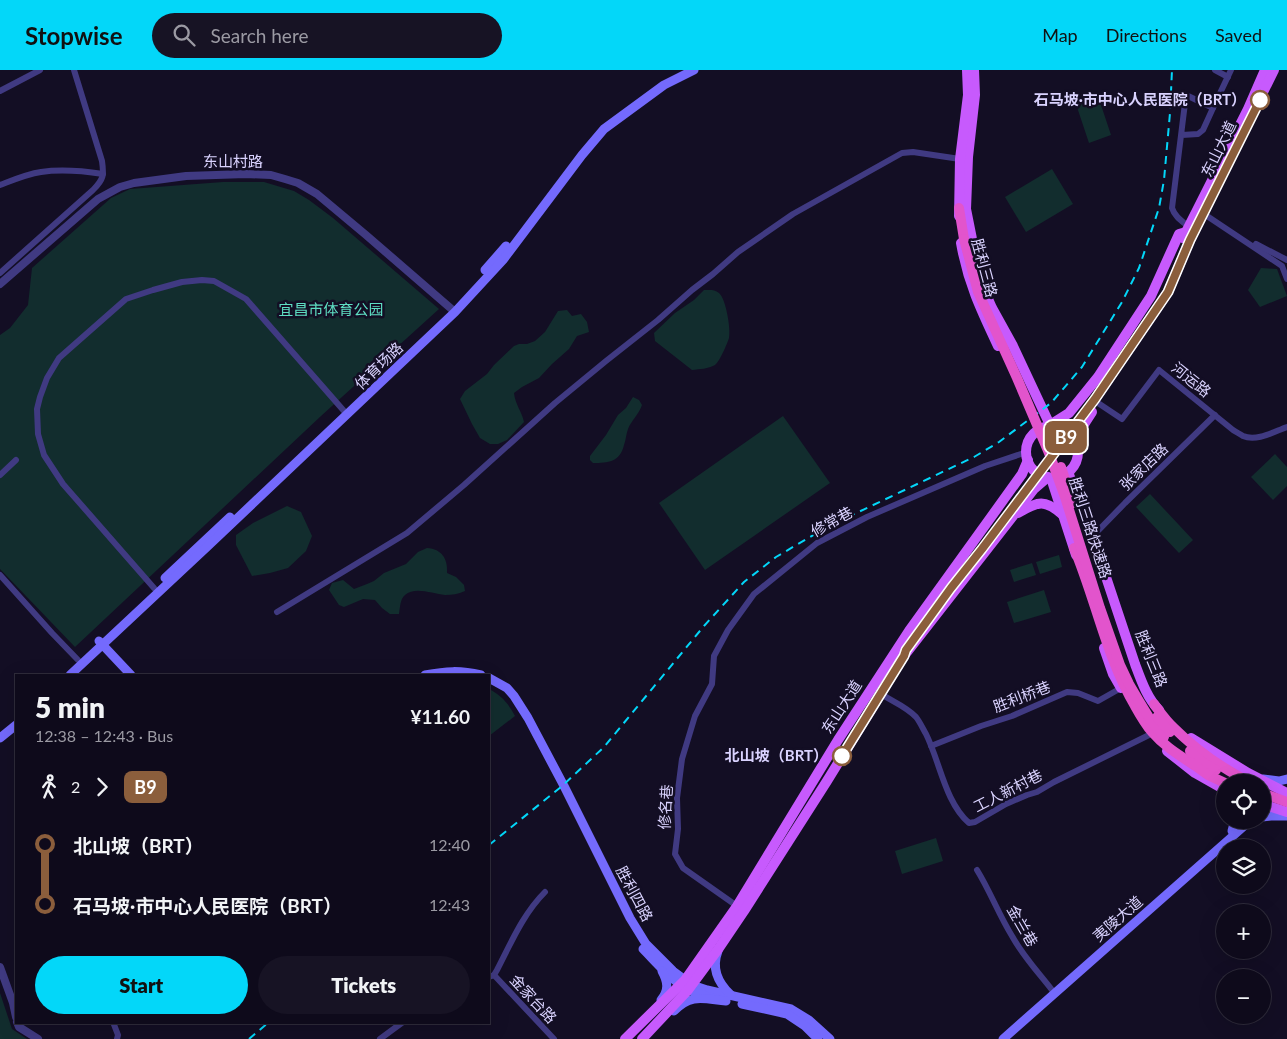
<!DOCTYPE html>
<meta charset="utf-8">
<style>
body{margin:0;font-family:Lato,"Noto Sans SC",sans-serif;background:#171324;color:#f1f3f6;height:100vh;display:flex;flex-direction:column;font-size:19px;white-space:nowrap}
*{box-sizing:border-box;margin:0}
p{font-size:16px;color:#9b9aa3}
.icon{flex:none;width:28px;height:28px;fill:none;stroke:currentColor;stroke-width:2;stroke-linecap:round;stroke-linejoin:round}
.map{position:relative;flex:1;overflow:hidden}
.side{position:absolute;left:15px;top:604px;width:475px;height:350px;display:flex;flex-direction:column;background:#0e0a1b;border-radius:0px;box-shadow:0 5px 20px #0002,0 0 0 1px #2e2b3a}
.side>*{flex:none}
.badge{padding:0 10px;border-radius:8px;font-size:18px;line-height:32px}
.buttons{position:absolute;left:1216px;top:704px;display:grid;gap:10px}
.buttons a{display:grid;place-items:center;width:55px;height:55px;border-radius:50%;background:#0e0a1b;box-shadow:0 5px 20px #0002,0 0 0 1px #2e2b3a;font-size:25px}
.map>.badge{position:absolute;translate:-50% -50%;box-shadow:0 0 0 2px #fff}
.legs{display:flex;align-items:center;gap:8px;height:55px;padding:0 20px;font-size:16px}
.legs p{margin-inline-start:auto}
.head{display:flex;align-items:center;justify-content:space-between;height:85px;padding:0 20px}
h1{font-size:28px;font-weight:800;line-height:38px}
.primary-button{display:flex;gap:10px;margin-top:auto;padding:10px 20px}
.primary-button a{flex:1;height:58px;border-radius:30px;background:#03d7f9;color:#111;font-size:20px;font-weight:800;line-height:58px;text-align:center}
.primary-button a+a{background:#171324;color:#f1f3f6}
ul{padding:0 20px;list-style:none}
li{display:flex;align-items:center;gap:18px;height:60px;font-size:19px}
li i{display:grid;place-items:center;width:8px;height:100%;margin:0 6px;background:currentColor}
li i::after{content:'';width:12px;height:12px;margin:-6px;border:4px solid;border-radius:50%;background:#0e0a1b}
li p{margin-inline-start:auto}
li:first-child i{background:linear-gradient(#0000 50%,currentColor 0)}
li:last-child i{background:linear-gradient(currentColor 50%,#0000 0)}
header{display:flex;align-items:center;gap:30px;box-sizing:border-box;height:70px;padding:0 25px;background:#03d7f9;color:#111}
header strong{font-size:24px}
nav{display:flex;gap:28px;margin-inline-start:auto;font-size:18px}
.search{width:350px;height:45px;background:#171324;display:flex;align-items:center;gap:12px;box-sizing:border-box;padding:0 18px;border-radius:28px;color:#9b9aa3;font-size:19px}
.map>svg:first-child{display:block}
.green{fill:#122d2e}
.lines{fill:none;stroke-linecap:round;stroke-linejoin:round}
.primary-tunnel{stroke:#312b45;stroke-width:10;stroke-dasharray:10 5;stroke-linecap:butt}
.minor{stroke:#403a82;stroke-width:6}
.tertiary{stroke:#403a82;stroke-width:8}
.secondary{stroke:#746afd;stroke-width:9}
.primary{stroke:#c75afd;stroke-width:10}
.trunk{stroke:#e254cc;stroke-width:10}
.rail{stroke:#03d7f9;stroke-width:2;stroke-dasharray:8 6;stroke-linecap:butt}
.trunk-bridge{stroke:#e254cc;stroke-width:10}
.line-1-casing{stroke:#fff;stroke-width:11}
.line-1{stroke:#8b5e3c;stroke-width:8}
.stop-1-dot{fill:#fff;stroke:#8b5e3c;stroke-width:2.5}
.labels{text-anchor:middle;stroke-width:5;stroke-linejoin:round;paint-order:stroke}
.stop-label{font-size:15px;font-weight:bold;fill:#d9d2fe;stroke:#130e24;text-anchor:end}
.street-label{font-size:15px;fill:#d9d2fe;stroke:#130e24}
.park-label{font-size:15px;fill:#5edec3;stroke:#130e24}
</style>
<header>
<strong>Stopwise</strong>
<div class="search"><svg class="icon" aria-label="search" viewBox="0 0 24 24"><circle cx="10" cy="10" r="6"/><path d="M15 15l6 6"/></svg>Search here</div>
<nav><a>Map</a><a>Directions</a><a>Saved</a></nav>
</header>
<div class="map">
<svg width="1287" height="969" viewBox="0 0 1287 969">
<rect width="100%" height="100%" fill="#130e24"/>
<!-- green -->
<g class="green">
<polygon points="1098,26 1111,65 1089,73 1076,34"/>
<polygon points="1052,99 1073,134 1026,162 1005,127"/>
<polygon points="223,112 264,112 294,121 309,130 333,148 439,239 321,346 75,577 0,499 0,265 10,258 28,235 32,198 111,128 130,119"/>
<polygon points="1261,198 1277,199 1287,226 1260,237 1248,220"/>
<path d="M704 220C710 220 714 219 719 223 726 229 731 259 729 268 727 274 720 291 715 295 708 299 700 299 692 300L655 271 654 263 675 243 694 230Z"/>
<path d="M567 240 572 246 581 244 587 252 589 262 577 266 569 279 552 294 539 308 522 317 514 323C515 334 522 342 524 352L507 370 498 374H490L480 368 472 354 460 329 465 321 487 304 494 295 514 276 519 274H527L535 271 545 262 558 241Z"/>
<path d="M633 327 639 330 642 335C639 344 631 351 628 359 626 364 626 370 624 375 620 392 608 393 593 393L590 390V386L606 365 618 345 626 338Z"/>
<polygon points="783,346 830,413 705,500 659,433"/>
<polygon points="1275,384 1287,397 1287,416 1273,430 1251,407"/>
<polygon points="1150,424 1193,470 1179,483 1136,437"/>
<polygon points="287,436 301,442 312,466 306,481 288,498 270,503 252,506 236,475 236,465 253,453"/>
<path d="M427 478C442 479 448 489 447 503L456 507 464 515 465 521C458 524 452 525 445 525 433 524 415 516 405 525 400 529 400 538 399 544H390L382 538 375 530 363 529 344 537 339 535 329 520 332 513 343 510 354 519 367 514 374 511 384 503 406 494 418 482Z"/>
<polygon points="1059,485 1062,497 1040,504 1036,492"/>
<polygon points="1032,493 1036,505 1014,512 1010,500"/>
<polygon points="1044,520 1051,542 1014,553 1007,532"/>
<path d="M489 619C501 625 509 634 515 646L489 666Z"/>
<polygon points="936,768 943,791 902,804 895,781"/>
<polygon points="0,923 12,959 27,969 0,969"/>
</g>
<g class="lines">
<!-- primary-tunnel -->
<polyline class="primary-tunnel" points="1033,410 1081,348"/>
<!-- minor -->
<g class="minor">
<polyline points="1215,0 1228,7"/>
<polyline points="0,21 40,0"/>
<polyline points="1213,38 1231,0"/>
<path d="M1182 65 1198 64 1203 60 1213 38 1186 25 1172 138C1175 147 1182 151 1189 157"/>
<path d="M0 115C13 110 27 104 41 102 62 99 83 101 103 104"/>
<polyline points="1204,144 1282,196 1287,209"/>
<polyline points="1256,174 1287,190"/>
<path d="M0 203 93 120C104 109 104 105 102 91L74 0"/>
<path d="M1098 333 1122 349 1159 300 1233 360C1236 362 1240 364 1243 366 1257 372 1275 361 1287 357"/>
<polyline points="0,405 16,390"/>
<polyline points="1092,467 1125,433 1215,345"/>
<polyline points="0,505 52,563 78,590"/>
<polyline points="154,518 63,414 44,385 38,364 37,339 40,327 47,308 59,288 126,229 153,220 182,212 202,210 214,211 246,229 344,341"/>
<polyline points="277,542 407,463 464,415 555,333 606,291 658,250 692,220 713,204 738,182 793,144 902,83 913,82 960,89"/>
<path d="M881 624C892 631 907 637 916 647 920 652 923 659 926 664 940 692 945 732 969 753L975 752 1006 734 1027 725 1037 722 1054 712 1149 665"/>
<polyline points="931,676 981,656 1012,646 1067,622 1078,623 1098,631 1121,618"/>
<path d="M977 800C990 821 999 845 1012 866 1023 886 1038 902 1052 920"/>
<polyline points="737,836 683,798 675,784 678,759 677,728 682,689 695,646 712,614 714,586 728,560 754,524 817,473 867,447 985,396 1027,382"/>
<polyline points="494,905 554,969"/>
<path d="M489 907 494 905 497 900C511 873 523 844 545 822"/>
<polyline points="113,952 118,965 117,969"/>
<polyline points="380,969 403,952"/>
</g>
<!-- tertiary -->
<g class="tertiary">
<polyline points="0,214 98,129 120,117 134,113 186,106 246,104 271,105 285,109 298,113 317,124 366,165 455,242"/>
<polyline points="0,897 13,933 16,947"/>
<polyline points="17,952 19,957 38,969"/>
</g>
<!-- secondary -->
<g class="secondary">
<polyline points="485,200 506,176"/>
<polyline points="165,508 230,447"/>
<polyline points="99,571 131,605"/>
<polyline points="70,605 208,476 455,242 503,190 582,85 604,59 664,15 694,0"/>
<path d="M425 605C446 601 460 600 481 605"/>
<polyline points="489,608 507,618 514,626 528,648 564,716 630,848 646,874 673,901 692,915 707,920 791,939 809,950 830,969"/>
<polyline points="0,668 16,655"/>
<polyline points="1263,709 1279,711 1287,709"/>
<polyline points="1262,747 1271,746 1287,746"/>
<polyline points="1232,761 1235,750"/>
<path d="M643 879C668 905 679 921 717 929"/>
<path d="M718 881C711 899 718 913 731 925"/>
<path d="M661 930C669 920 668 912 662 901"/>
<polyline points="742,934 787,944 805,956 818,969"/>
<path d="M674 941C691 923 704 929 726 931"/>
<polyline points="1003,969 1251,750"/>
</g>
<!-- primary -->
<g class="primary">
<polyline points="974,0 975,25 968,87 966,139 975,184 984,220 992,238 1013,276 1050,355 1069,343 1098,307 1151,226 1179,164 1186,162"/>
<polyline points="959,146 960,89 968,25 967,0"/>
<polyline points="1183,168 1248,39 1265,0"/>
<path d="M961 173C968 213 981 240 998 276"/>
<polyline points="1081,348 1095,329 1168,222 1190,170 1274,0"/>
<circle cx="1052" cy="382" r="26"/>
<polyline points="1077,375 1081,359 1092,342"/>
<path d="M1068 402 1088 453 1135 594C1141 610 1147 628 1159 640"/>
<polyline points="1051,408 1076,485"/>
<path d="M1018 443C1038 431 1045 429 1063 445"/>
<polyline points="1104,578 1113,604 1121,618"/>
<polyline points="1191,668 1248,703 1287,723"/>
<polyline points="1167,681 1195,703 1225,720"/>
<polyline points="1262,734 1287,742"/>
<polyline points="625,969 685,910 737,836 838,670 909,561 1022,404 1028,390"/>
<polyline points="642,969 688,920 719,878 744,841 827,711 904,586 1034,419 1048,407"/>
</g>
<!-- trunk -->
<g class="trunk">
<polyline points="959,138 964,169"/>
<path d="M1074 478C1096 530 1106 587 1135 636 1140 645 1145 654 1152 662 1164 676 1179 685 1194 695"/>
<path d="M1154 634C1160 642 1166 651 1174 658 1196 680 1222 698 1249 712"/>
<polyline points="1190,681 1202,692 1216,700"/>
<polyline points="1190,692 1208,705 1225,713"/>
</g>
<!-- rail -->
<g class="rail">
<polyline points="489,775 561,717 604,677 704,556 744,512 776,487 827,457 974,387 999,372 1051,333 1082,297 1122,232 1139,198 1159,138 1164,110 1170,43 1172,0"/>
<polyline points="249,969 269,952"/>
</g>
<!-- trunk-bridge -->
<g class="trunk-bridge">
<polyline points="964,169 978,222 1017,308 1049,383 1065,427 1100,538 1120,595 1129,614 1139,631 1150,649 1164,667"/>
<polyline points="1061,397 1073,433"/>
<polyline points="1157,647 1170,662"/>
<polyline points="1262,723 1287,732"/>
</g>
</g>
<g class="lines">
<!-- line-1 casing -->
<g class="line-1-casing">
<polyline id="line-1" points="842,686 904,586 906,580 951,518 982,479 1095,329 1168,222 1190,170 1260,30"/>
</g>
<!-- line-1 -->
<use href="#line-1" class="line-1"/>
</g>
<!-- markers -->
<g class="stop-1-dot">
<circle cx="1260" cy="30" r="9"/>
<circle cx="842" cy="686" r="9"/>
</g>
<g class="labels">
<!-- stop labels -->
<g class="stop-label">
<text x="1246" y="35">石马坡·市中心人民医院（BRT）</text>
<text x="828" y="691">北山坡（BRT）</text>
</g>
<!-- street labels -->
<g class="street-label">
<text transform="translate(1219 79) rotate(-64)" y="5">东山大道</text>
<text x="233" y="97">东山村路</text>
<text transform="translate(984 198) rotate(75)" y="5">胜利三路</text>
<text transform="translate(379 296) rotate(-44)" y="5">体育场路</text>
<text transform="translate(1191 310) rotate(39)" y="5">河运路</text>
<text transform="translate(1144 397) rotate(-44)" y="5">张家店路</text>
<text transform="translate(832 452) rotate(-29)" y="5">修常巷</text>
<text transform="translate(1090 458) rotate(72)" y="5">胜利三路快速路</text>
<text transform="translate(1151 589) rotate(68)" y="5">胜利三路</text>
<text transform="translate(1022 627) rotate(-21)" y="5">胜利桥巷</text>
<text transform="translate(842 637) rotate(-57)" y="5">东山大道</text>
<text transform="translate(1008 721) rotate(-27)" y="5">工人新村巷</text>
<text transform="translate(666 737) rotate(-87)" y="5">修名巷</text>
<text transform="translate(634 824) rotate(62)" y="5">胜利四路</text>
<text transform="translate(1118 849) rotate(-41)" y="5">夷陵大道</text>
<text transform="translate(1022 856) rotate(60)" y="5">金兰巷</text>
<text transform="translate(533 929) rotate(47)" y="5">金家台路</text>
</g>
<!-- park labels -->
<g class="park-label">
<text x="331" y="245">宜昌市体育公园</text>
</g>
</g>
</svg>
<div class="buttons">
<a><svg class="icon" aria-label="locate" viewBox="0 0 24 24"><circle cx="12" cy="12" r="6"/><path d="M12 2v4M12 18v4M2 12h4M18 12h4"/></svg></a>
<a><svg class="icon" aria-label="layers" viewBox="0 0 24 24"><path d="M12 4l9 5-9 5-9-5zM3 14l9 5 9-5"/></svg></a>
<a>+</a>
<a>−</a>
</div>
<b class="badge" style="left:1066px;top:367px;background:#8b5e3c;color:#fff">B9</b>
<section class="side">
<div class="head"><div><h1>5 min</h1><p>12:38 – 12:43 · Bus</p></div><b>¥11.60</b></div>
<div class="legs"><svg class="icon" aria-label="walk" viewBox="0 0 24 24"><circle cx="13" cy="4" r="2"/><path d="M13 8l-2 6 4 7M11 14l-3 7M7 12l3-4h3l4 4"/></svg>2<svg class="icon" aria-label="forward" viewBox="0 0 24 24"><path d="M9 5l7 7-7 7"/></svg><b class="badge" style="background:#8b5e3c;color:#fff">B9</b></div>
<ul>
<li><i style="color:#8b5e3c"></i><b>北山坡（BRT）</b><p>12:40</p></li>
<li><i style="color:#8b5e3c"></i><b>石马坡·市中心人民医院（BRT）</b><p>12:43</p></li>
</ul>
<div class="primary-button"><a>Start</a><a>Tickets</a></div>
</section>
</div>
